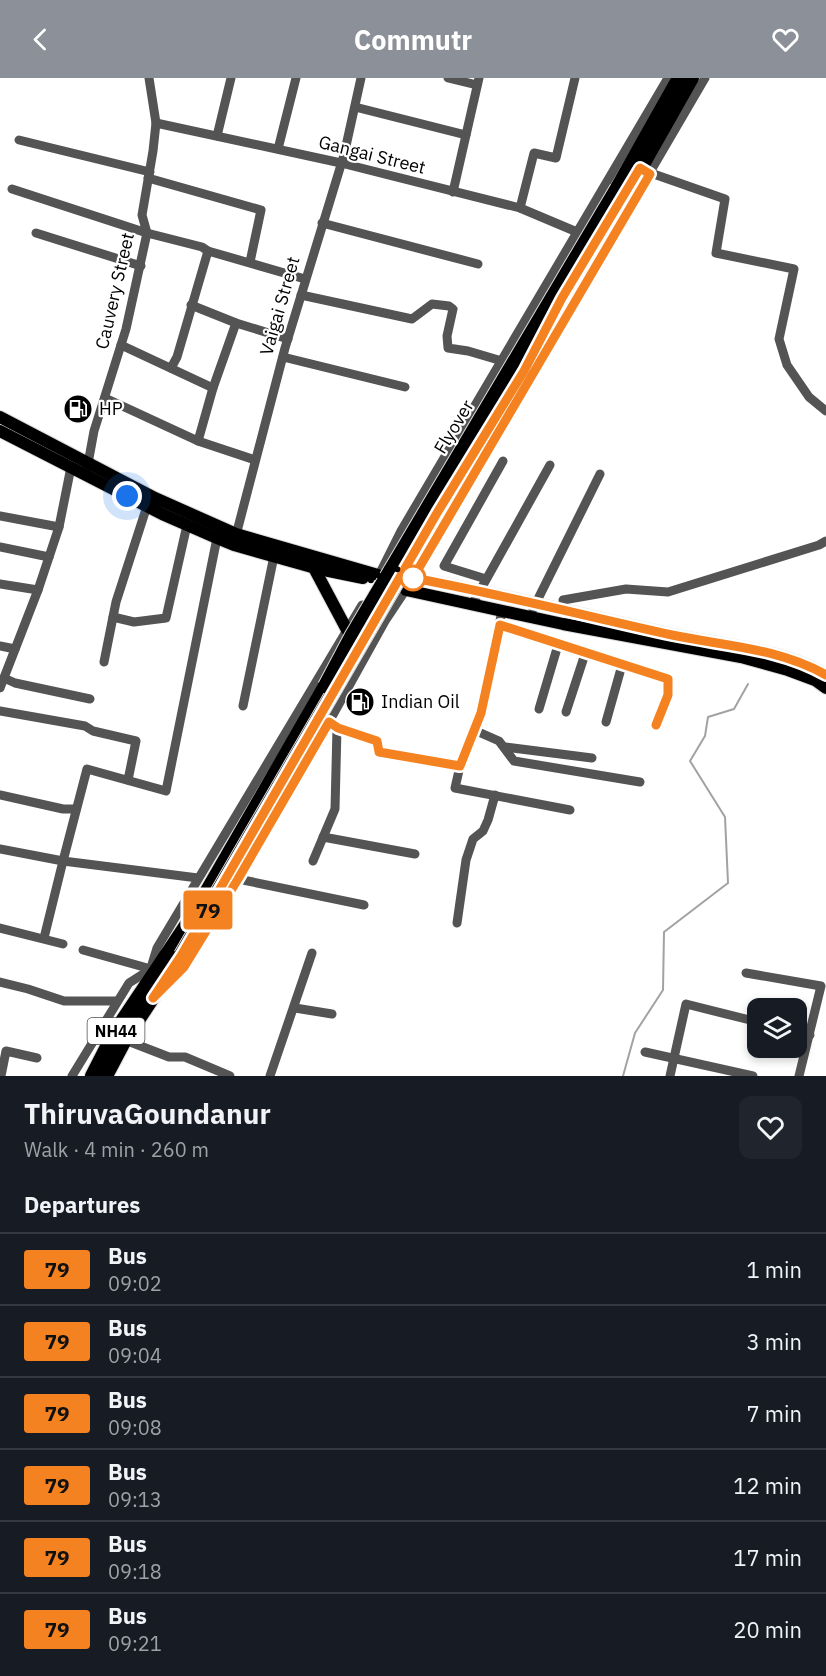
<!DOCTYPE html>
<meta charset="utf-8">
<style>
body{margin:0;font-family:"IBM Plex Sans",sans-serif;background:#20242c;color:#f1f3f6;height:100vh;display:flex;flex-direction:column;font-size:22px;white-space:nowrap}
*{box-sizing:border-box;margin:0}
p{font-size:20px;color:#9ea1a6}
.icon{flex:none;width:33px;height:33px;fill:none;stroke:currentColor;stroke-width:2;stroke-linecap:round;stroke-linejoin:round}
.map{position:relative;height:998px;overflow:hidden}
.panel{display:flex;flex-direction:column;background:#171b24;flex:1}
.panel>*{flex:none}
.badge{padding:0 12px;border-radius:4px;font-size:21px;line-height:39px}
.buttons{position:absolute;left:747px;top:920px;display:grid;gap:12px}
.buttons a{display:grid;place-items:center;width:60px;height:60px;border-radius:12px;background:#171b24;box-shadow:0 3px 9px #0003;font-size:30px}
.you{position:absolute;width:30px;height:30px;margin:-15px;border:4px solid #fff;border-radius:50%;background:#1a73e8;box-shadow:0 0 0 9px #1a73e833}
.map>.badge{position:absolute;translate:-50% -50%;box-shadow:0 0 0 3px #fff}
h2{padding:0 24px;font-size:22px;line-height:54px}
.round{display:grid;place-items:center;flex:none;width:63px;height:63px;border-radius:12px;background:#20242c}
.headline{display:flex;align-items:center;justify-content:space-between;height:102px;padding:0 24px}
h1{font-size:28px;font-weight:800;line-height:45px}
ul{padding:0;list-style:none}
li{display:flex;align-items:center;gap:18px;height:72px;padding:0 24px;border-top:2px solid #363941}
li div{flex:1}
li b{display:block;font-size:22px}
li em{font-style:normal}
li .badge{min-width:66px;font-weight:700;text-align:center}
header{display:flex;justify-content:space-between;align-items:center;height:78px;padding:0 24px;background:#8c9099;color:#fff;font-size:27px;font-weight:800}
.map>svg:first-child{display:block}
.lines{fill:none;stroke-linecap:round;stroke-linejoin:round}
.stream{stroke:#a2a2a2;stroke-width:2}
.major-casing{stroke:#dbdbdb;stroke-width:14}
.highway-casing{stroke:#dbdbdb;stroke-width:16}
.minor{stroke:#545454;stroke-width:9}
.major{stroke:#000;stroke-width:12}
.highway{stroke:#000;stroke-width:14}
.highway-bridge-casing{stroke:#dbdbdb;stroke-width:16;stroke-linecap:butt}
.highway-bridge{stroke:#000;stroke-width:14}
.line-casing{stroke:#fff;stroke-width:14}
.line{stroke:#f58220;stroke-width:9}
.walk{stroke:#000;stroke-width:6;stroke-dasharray:0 10.8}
.stop-dot{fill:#fff;stroke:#f58220;stroke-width:3}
.labels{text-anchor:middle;stroke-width:4.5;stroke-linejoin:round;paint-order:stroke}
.shield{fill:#fff;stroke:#4c4c4c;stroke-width:1.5}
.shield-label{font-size:16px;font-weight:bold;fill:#000}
.street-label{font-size:18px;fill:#000;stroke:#fff}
.poi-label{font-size:18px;fill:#000;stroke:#fff;text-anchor:start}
</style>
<header><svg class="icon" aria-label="back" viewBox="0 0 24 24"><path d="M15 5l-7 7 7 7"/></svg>Commutr<svg class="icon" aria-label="heart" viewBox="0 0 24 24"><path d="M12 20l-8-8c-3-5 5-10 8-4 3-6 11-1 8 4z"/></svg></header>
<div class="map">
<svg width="826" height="998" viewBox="0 0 826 998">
<rect width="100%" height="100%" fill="#fff"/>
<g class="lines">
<!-- stream -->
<polyline class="stream" points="623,998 635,955 663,912 664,854 728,805 725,739 690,683 705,658 708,639 734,631 748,606"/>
<!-- major casing -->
<g class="major-casing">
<g id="major">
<polyline points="0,339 155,420 236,456 378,497"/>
<polyline points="0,353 162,436 217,460 234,467 319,491 363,500"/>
<polyline points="314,490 347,552"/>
<path d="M406 499C496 514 584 538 673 557 725 568 779 570 826 597"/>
<polyline points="406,512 563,546 741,579 788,592 815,602 826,610"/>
</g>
</g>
<!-- highway casing -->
<g class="highway-casing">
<g id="highway">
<polyline points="617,110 679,0"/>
<polyline points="625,118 692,0"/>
<polyline points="92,998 114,955 193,837 325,608"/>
<polyline points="106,998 125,962 181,877"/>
</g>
</g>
<!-- minor -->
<g class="minor">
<polyline points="448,0 477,7"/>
<polyline points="355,29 466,57"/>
<polyline points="156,45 341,85 520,130 577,154"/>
<polyline points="217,58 231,0"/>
<polyline points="19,62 150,94"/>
<polyline points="278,71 296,0"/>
<polyline points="645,93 725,121 716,175 794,191 779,261 787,287 809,319 826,333"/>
<polyline points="148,100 261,132 250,184"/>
<polyline points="12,111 147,155 202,169 208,173 305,201"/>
<polyline points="453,114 479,0"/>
<polyline points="520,130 534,75 556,80 575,0"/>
<polyline points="322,145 478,186"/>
<polyline points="36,155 141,188"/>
<polyline points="301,217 412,241 432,226 449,228 453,231 447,258 448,270 468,273 502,283"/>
<polyline points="191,227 236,245 288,261"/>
<polyline points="121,267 213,310"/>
<polyline points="283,279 405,309"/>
<polyline points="171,290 177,279 208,173"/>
<polyline points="105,320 198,363 255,382"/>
<polyline points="198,363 213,310 236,245"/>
<polyline points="87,391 94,353 126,251 147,155 142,137 153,73 156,45 149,0"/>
<polyline points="0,438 59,449"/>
<polyline points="235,461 285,270 344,77 361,0"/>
<polyline points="0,469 49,479"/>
<polyline points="381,493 401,453 668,0"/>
<polyline points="486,501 444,488 503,383"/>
<polyline points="411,503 705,0"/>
<polyline points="0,506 38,512"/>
<polyline points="563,522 626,511 668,514 819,467 826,463"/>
<polyline points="472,527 550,387"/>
<polyline points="533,531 600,396"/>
<polyline points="502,533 481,635 460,688 455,710 570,732"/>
<polyline points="113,539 134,544 166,540 187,447"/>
<polyline points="500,547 668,601 668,617 656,647"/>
<polyline points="0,568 15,571"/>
<polyline points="104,584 116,524 147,428"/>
<polyline points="4,600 15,605 90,621"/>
<polyline points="0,610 38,512 59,449 71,389"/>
<polyline points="243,628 274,478"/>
<polyline points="539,631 558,567"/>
<polyline points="0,633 85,648 93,653 136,663 128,702"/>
<polyline points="566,634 585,576"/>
<polyline points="329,644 337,650 377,663 379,674 460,688"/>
<polyline points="606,644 622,587"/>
<polyline points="474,652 499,663 514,683 640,704"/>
<polyline points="505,669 592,680"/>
<polyline points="0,717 63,731 76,731"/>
<polyline points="323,759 415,776"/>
<polyline points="0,771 63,783 44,860"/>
<polyline points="313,783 335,731 337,650"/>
<polyline points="198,800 63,783 87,691 166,713 217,460"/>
<polyline points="238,801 364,827"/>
<polyline points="457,845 466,782 473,761 483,753 488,742 495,717"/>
<polyline points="0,850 63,866"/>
<polyline points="83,872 151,891"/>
<polyline points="746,895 821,908 799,998"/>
<polyline points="149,896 157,870 362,527"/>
<polyline points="0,904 28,911 64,923 117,923"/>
<polyline points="167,906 184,889 238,801 329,644 385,543 403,516"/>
<polyline points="295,930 332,936"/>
<polyline points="796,954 810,957"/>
<polyline points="125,962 169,979 185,979 230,998"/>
<polyline points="645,974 753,998"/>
<polyline points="1,998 6,973 37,980"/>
<polyline points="72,998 129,905 151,891"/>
<polyline points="270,998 312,875"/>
<polyline points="670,998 686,926 758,944"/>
</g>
<!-- major -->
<use href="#major" class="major"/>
<!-- highway -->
<use href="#highway" class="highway"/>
<!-- highway-bridge casing -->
<g class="highway-bridge-casing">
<g id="highway-bridge">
<polyline points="325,608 352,557 617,110"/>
<polyline points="181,877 437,435 524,293 562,220 625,118"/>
</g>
</g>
<!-- highway-bridge -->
<use href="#highway-bridge" class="highway-bridge"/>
</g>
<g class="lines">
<!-- line casing -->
<g class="line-casing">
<path id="line" d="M656 647 668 617V601L500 547 481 635 460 688 379 674 377 663 338 650 329 644 238 801 184 889 153 920 181 878 232 790 437 435 524 293 562 220 640 90 650 96 413 500C500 516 586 538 672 557 724 568 779 570 826 597"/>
</g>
<!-- line -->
<use href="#line" class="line"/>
<!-- walk -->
<path class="walk" d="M127 418C161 435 196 453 232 466 278 483 327 493 375 503 381 488 397 485 406 499L413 500"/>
</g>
<!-- icons -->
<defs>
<g id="fuel-disc" transform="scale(1.5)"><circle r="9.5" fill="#000" stroke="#fff"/><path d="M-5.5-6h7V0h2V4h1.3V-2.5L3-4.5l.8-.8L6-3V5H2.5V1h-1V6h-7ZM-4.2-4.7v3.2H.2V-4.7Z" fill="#fff"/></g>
</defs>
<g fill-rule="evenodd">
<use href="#fuel-disc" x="78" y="331"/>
<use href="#fuel-disc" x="360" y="624"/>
</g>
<!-- markers -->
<circle class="stop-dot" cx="413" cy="500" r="12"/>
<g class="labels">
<!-- shield labels -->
<rect class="shield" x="87.5" y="940" width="57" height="26" rx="4.5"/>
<g class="shield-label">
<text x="116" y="959">NH44</text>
</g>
<!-- street labels -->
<g class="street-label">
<text transform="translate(372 77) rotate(14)" y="6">Gangai Street</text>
<text transform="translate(115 213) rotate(-77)" y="6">Cauvery Street</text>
<text transform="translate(280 228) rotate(-74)" y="6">Vaigai Street</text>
<text transform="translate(454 349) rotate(-59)" y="6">Flyover</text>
</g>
<!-- poi labels -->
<g class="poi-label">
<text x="99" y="337">HP</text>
<text x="381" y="630">Indian Oil</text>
</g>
</g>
</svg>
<div class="buttons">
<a><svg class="icon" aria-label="layers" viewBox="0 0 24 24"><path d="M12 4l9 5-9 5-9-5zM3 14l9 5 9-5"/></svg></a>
</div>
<div class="you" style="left:127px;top:418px"></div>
<b class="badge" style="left:208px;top:832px;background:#f58220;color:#111">79</b>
</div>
<section class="panel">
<div class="headline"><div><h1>ThiruvaGoundanur</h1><p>Walk · 4 min · 260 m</p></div><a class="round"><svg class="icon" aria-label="heart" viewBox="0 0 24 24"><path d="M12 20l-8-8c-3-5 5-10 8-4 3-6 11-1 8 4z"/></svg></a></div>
<h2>Departures</h2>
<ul>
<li><span class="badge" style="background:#f58220;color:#111">79</span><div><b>Bus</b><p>09:02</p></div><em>1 min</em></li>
<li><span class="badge" style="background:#f58220;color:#111">79</span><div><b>Bus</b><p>09:04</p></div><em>3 min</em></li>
<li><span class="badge" style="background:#f58220;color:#111">79</span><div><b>Bus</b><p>09:08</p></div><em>7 min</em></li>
<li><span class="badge" style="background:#f58220;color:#111">79</span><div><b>Bus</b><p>09:13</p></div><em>12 min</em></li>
<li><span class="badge" style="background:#f58220;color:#111">79</span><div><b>Bus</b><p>09:18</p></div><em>17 min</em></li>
<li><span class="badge" style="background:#f58220;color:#111">79</span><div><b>Bus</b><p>09:21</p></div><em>20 min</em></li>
</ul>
</section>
